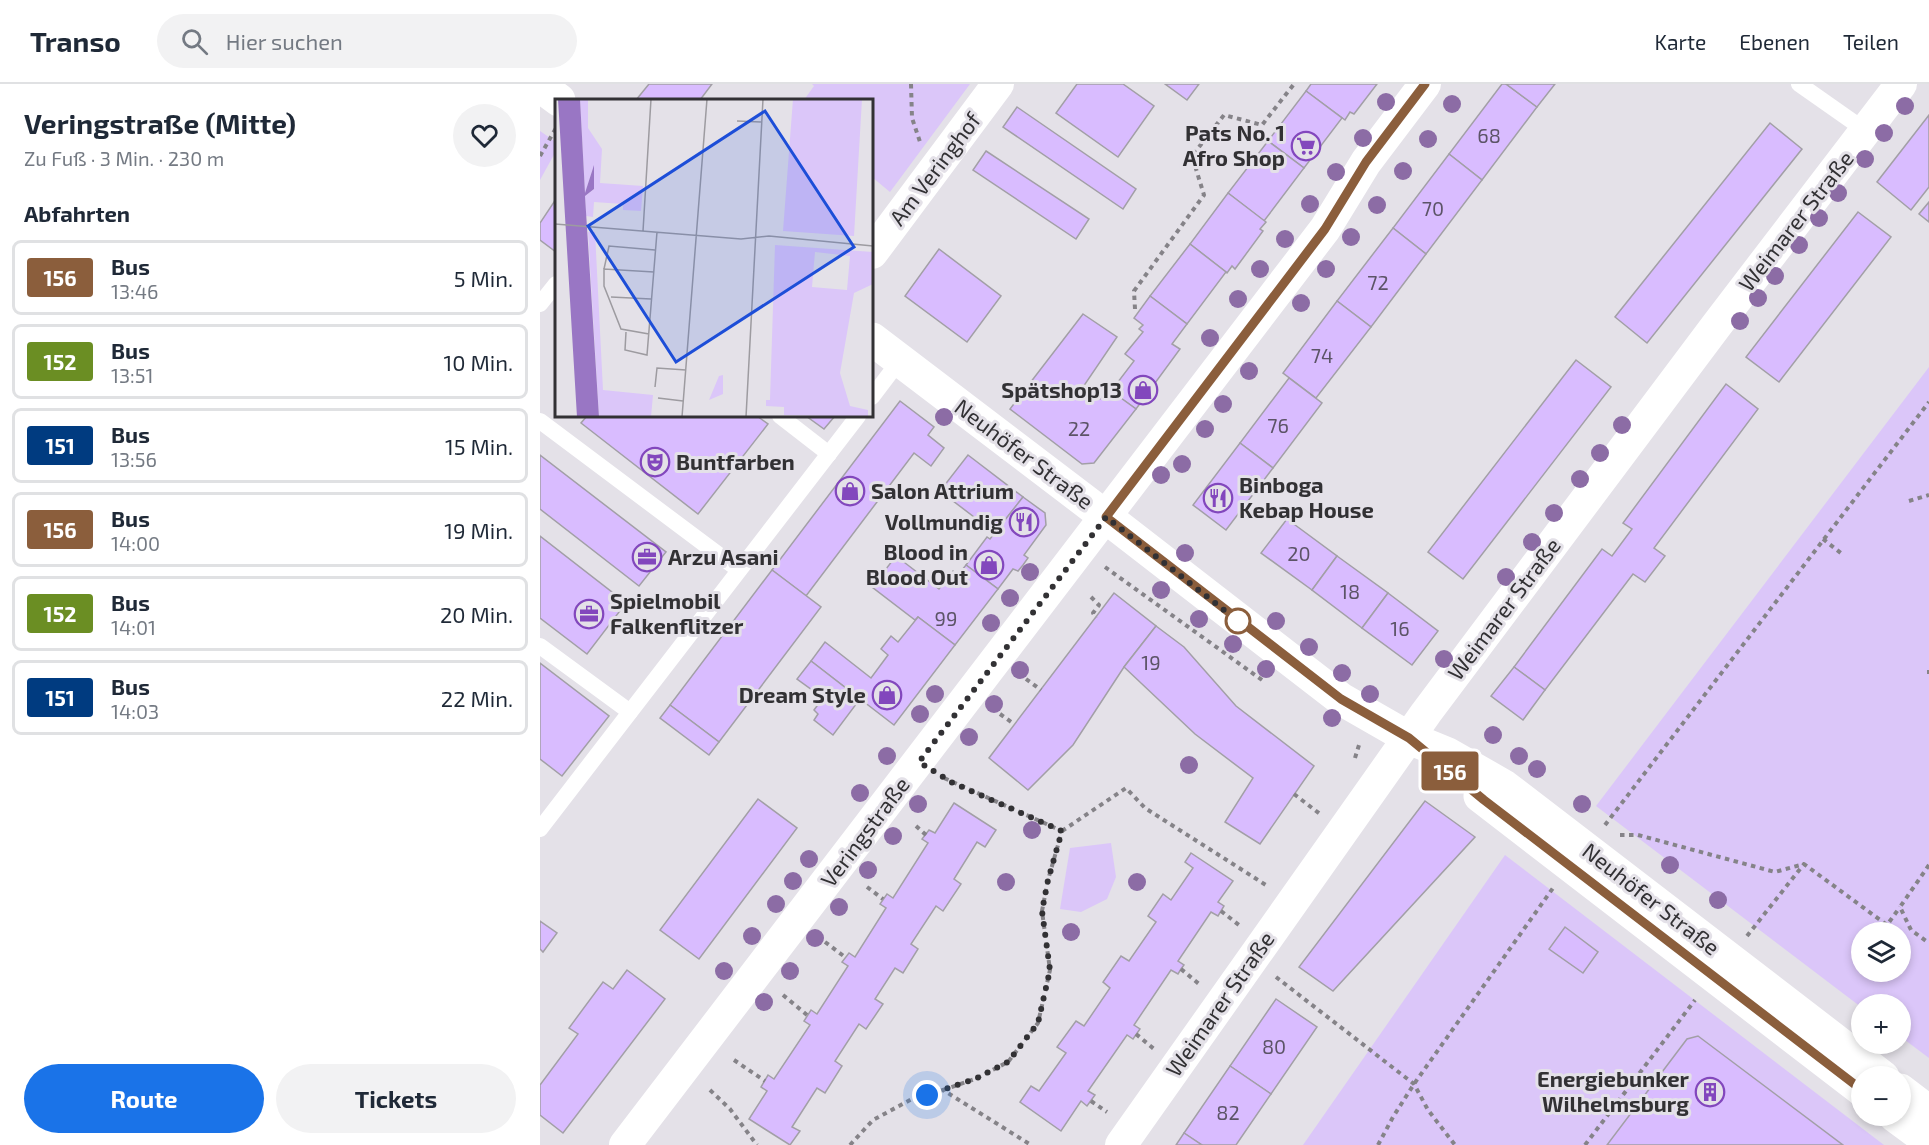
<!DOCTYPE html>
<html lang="de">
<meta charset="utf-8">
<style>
body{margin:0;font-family:"Exo 2",sans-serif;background:#f2f2f3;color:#1f2937;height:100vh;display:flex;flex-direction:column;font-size:22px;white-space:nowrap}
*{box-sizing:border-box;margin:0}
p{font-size:20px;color:#747a83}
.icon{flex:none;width:33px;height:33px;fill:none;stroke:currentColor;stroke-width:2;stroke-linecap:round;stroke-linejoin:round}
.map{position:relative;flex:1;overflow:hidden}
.panel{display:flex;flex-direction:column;background:#fff;width:540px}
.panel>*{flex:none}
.badge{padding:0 12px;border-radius:4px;font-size:21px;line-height:39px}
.fabs{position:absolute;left:1311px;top:838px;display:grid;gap:12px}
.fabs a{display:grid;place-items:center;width:60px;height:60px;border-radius:50%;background:#fff;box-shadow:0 3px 9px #0003;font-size:30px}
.you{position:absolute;width:30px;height:30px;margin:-15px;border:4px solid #fff;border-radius:50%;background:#1a73e8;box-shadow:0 0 0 9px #1a73e833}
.map>.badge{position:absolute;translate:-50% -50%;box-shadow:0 0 0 3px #fff}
h2{padding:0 24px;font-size:22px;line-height:54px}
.round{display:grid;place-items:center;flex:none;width:63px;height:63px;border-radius:32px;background:#f2f2f3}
.overview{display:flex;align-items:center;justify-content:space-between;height:102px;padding:0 24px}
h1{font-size:28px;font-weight:700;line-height:45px}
.cta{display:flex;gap:12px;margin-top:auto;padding:12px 24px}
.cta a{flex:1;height:69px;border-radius:36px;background:#1a73e8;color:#fff;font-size:24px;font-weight:700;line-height:69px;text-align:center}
.cta a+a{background:#f2f2f3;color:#1f2937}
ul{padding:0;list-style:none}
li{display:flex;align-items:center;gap:18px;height:75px;margin:0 12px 9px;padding:0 12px;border:3px solid #e0e1e3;border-radius:9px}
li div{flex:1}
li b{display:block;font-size:22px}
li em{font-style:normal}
li .badge{min-width:66px;font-weight:700;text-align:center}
header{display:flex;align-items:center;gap:36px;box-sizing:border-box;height:84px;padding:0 30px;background:#fff;border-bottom:2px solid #e0e1e3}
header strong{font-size:28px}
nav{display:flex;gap:33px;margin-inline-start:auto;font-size:21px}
.search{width:420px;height:54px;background:#f2f2f3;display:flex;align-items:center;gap:15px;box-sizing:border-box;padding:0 21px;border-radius:33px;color:#747a83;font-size:22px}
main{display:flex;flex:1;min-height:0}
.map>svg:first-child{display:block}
.green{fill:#dbc6f9;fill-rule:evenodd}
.building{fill:#d9bcff;stroke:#a29fa6;stroke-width:1.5}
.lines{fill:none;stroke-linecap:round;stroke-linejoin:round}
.path{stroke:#858388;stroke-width:4;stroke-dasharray:4.5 4.5;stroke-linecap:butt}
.lane{stroke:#fff;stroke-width:16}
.street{stroke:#fff;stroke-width:32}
.secondary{stroke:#fff;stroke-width:33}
.tree{fill:#8c6ca5}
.line-casing{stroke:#fff;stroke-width:14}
.line{stroke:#8b5e3c;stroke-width:9}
.walk{stroke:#323134;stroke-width:6;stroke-dasharray:0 10.8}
.stop-dot{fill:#fff;stroke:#8b5e3c;stroke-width:3}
.labels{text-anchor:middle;stroke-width:6;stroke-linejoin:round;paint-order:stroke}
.number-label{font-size:20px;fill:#5c5467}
.poi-label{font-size:22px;font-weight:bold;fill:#323134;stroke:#e4e1e8;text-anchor:end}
.street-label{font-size:22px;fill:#323134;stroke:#e4e1e8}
.inset-road{fill:none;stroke:#9d9ba0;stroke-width:1.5}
.view{fill:#1d4ed8;fill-opacity:0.15;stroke:#1d4ed8;stroke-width:3}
.inset-edge{fill:none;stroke:#323134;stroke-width:3}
</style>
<header>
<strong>Transo</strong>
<div class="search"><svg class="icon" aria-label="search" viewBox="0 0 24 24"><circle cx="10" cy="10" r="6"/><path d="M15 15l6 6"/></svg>Hier suchen</div>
<nav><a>Karte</a><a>Ebenen</a><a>Teilen</a></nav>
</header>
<main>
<section class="panel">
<div class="overview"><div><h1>Veringstraße (Mitte)</h1><p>Zu Fuß · 3 Min. · 230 m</p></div><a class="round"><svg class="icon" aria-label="heart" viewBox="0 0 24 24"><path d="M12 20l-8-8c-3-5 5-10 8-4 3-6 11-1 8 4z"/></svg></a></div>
<h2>Abfahrten</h2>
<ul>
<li><span class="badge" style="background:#8b5e3c;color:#fff">156</span><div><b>Bus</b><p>13:46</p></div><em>5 Min.</em></li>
<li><span class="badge" style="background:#6b8e23;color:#fff">152</span><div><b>Bus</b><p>13:51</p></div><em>10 Min.</em></li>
<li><span class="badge" style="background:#003b80;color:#fff">151</span><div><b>Bus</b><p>13:56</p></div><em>15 Min.</em></li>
<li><span class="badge" style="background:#8b5e3c;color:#fff">156</span><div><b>Bus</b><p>14:00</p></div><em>19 Min.</em></li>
<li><span class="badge" style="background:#6b8e23;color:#fff">152</span><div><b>Bus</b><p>14:01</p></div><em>20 Min.</em></li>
<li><span class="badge" style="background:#003b80;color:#fff">151</span><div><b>Bus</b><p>14:03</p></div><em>22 Min.</em></li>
</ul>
<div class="cta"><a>Route</a><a>Tickets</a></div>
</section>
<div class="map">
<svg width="1389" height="1061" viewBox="0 0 1389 1061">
<rect width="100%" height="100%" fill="#e4e1e8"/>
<!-- green -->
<g class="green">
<polygon points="272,0 430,0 350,108 332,93 332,16 264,16 274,2"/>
<polygon points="0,47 16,58 16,67 0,96"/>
<path d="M1389 283V974L1361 953 1360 921H1322L1321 923 1056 722ZM1322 849H1360V888H1322Z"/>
<polygon points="571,759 576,793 567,815 541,828 520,825 530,764"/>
<polygon points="965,771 1344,1061 1303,1061 1158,952 1147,955 1067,1061 763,1061"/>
</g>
<!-- building -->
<g class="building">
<polygon points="109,0 172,0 160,16 96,16"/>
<polygon points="537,0 583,0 614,22 578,73 516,29"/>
<polygon points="625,0 659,0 647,16"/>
<polygon points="771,0 837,0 814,30 810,28 805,36 766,7"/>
<polygon points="962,0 966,0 997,23 942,96 909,70"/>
<polygon points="966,0 1015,0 997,23"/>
<polygon points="766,7 802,34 764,84 728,57"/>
<polygon points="477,23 596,105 583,125 463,43"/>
<polygon points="1389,31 1389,103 1371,126 1337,98"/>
<polygon points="1230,39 1262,65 1107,259 1075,233"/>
<polygon points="728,57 764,84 724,137 688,109"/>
<polygon points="446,67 549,135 536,155 433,86"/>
<polygon points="909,70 942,96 886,170 853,144"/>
<polygon points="688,109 726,138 720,145 723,147 695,185 692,182 687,189 650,160"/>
<polygon points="16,115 16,168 0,156 0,139"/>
<polygon points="1389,118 1389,138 1379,130"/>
<polygon points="1318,128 1351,153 1239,298 1206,273"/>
<polygon points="853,144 886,170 831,243 797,217"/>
<polygon points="650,160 686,188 647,240 610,212"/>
<polygon points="399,165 461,212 427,258 365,212"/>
<polygon points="610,212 647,240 632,260 640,265 596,325 571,307 594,277 585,270 603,248 599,245 603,241 594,234"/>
<polygon points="797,217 831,243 776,314 743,289"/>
<polygon points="543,230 577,253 543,303 560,315 567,304 596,325 554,379 542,380 470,325"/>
<polygon points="1036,276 1071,303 923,495 888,468"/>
<polygon points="749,294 782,319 733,384 700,359"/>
<polygon points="1186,300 1218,325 1114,464 1125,472 1105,498 1093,490 1005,606 974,583 1062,465 1072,472 1092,445 1083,439"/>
<polygon points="360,317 394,343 388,351 404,364 391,382 374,369 266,512 232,486"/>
<polygon points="47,332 217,332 228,340 158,430 41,339"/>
<polygon points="266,332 295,332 284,345"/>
<polygon points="700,359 733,384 686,446 653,421"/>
<polygon points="0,371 126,468 99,502 0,425"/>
<polygon points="428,371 483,413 455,449 400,407"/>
<polygon points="483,413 505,429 506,441 484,471 488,474 483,481 478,487 473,485 458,505 426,481 447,453 450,455"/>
<polygon points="747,435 797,472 772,506 721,469"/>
<polygon points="0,452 86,519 47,570 0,534"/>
<polygon points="356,472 399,505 413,487 418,491 426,481 458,505 415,561 378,533 375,536 332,503"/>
<polygon points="797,472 848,509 822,544 772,506"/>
<polygon points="232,486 281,523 179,658 130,621"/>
<polygon points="574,509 616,542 584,583 533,661 488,706 449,674"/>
<polygon points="848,509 898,547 872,581 822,544"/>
<polygon points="378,533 415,561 354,641 271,577 285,558 331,594 348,571 341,565 351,552 358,558"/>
<polygon points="616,542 644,563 696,622 774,682 720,760 685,738 713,694 655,650 584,583"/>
<polygon points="271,577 320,615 293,651 274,636 278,630 274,626 283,614 257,595"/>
<polygon points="0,579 69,632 22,692 0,675"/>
<polygon points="974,583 1005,606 983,636 951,612"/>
<polygon points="130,621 179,658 169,671 120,634"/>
<polygon points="218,715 257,744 159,875 120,846"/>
<polygon points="885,717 935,753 793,907 759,883"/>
<polygon points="414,719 456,746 445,763 437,758 414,795 421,800 403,827 396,822 371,860 378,865 363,889 355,884 335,915 343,920 326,945 319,940 295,977 302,982 285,1009 277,1004 252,1043 260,1047 250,1061 209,1035 227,1007 221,1003 228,991 234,995 270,941 264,937 271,926 277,930 308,882 302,878 309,869 315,873 346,824 340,820 347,810 353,814 388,759 382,755 389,746 395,749"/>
<polygon points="651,769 693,797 678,818 684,822 678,832 671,828 638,877 644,881 641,885 638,890 631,886 594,941 600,945 593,955 587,951 548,1007 555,1011 547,1022 541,1017 521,1047 480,1018 491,1002 499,1007 526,969 517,963 536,937 544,942 570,904 563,898 581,872 589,877 616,838 608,832 623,810 631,816 653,784 645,778"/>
<polygon points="0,837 17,849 3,868 0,865"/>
<polygon points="1025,843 1058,868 1043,889 1009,865"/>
<polygon points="87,886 125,915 23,1049 0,1031 0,1001 38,950 29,944 63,898 73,905"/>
<polygon points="736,915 777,943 731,1010 690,982"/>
<polygon points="1158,952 1303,1061 1067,1061 1147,955"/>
<polygon points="690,982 731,1010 696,1061 662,1061 644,1049"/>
<polygon points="644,1049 662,1061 636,1061"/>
</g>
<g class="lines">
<!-- path -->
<g class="path">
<polyline points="371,0 372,34 380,58"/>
<polyline points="0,72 16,44"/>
<polyline points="595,225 594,207 664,111 652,72 684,31 722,41 754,0"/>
<polyline points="1369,417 1389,411"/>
<polyline points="1283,455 1302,470"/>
<polyline points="565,483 722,596"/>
<polyline points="551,513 559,521 553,529 556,534"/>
<polyline points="1387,588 1389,588"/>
<polyline points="486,595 501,606"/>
<polyline points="460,630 474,640"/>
<polyline points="815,674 819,661"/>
<polyline points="754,710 780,730"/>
<polyline points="1065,741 1389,318"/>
<polyline points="376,742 386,751"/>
<polyline points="522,747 586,704 605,724 729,803"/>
<polyline points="1080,751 1098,751 1235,788 1264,780 1347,841 1360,823"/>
<polyline points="1389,781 1360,823 1371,846 1389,859"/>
<polyline points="327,803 343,815"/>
<polyline points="681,827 699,841"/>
<polyline points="1207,852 1264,780"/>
<polyline points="285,858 305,873"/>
<polyline points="641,885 659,900"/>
<polyline points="736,893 874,1000 888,1026 915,1061"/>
<polyline points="243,911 267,931"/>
<polyline points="596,950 614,965"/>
<polyline points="194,976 225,997"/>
<polyline points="170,1006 190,1025 217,1061"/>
<polyline points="403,1006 435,995 468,978 498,939 510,886 502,827 508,796 522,747 404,694"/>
<polyline points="551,1017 567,1028"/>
<polyline points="310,1061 333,1036 372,1015 403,1006 491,1061"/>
<polyline points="838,1061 853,1033 874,1000 1013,804"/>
<polyline points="1045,1061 1155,916"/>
</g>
<!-- lane -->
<g class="lane">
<polyline points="1259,0 1326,47"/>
<polyline points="0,220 16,200"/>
<polyline points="332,313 360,276"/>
<polyline points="240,332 289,370"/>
<polyline points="0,337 199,486"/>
<polyline points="0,562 90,628"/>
<polyline points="0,745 318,332"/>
</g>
<!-- street -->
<g class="street">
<polyline points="332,169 458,0"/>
<polyline points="85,1061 785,145 826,78 885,0"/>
<polyline points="581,1061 886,629 1176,242 1361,0"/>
</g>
<!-- secondary -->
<g class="secondary">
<polyline points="0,2 19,16"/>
<polyline points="332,255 566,433 801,615 869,654 908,670 964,702 1343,993"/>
<polyline points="940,712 1322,1006"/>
<polyline points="1360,1006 1389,1028"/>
<polyline points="1355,1032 1389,1057"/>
</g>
</g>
<!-- trees -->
<g class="tree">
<circle cx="846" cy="18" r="9"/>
<circle cx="912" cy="20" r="9"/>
<circle cx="1365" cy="22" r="9"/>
<circle cx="1344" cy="49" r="9"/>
<circle cx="823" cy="54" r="9"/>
<circle cx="888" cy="55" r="9"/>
<circle cx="1325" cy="75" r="9"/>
<circle cx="863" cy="87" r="9"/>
<circle cx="796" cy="88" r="9"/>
<circle cx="1298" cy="109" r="9"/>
<circle cx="770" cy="120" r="9"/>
<circle cx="837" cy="121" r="9"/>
<circle cx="1279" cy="134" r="9"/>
<circle cx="811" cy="153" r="9"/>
<circle cx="745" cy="155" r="9"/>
<circle cx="1259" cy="161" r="9"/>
<circle cx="720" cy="185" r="9"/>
<circle cx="786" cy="185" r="9"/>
<circle cx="1235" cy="192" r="9"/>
<circle cx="1218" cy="214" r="9"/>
<circle cx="698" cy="215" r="9"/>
<circle cx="761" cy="219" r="9"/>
<circle cx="1200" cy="237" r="9"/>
<circle cx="670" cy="254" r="9"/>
<circle cx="709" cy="287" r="9"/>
<circle cx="683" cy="320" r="9"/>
<circle cx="404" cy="333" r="9"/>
<circle cx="1082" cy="341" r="9"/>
<circle cx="665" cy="345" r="9"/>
<circle cx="1060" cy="369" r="9"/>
<circle cx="642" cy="380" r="9"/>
<circle cx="621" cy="391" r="9"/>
<circle cx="1040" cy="395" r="9"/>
<circle cx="1014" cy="429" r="9"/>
<circle cx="992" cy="458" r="9"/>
<circle cx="645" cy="469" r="9"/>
<circle cx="490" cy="488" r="9"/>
<circle cx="966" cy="493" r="9"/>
<circle cx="621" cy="506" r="9"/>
<circle cx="470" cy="514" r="9"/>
<circle cx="659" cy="535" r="9"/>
<circle cx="736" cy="537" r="9"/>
<circle cx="451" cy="539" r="9"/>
<circle cx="693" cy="560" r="9"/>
<circle cx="769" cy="563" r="9"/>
<circle cx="904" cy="575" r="9"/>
<circle cx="726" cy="585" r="9"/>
<circle cx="480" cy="586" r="9"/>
<circle cx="802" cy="589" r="9"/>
<circle cx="395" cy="610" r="9"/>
<circle cx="830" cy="610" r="9"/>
<circle cx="454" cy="620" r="9"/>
<circle cx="380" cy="630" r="9"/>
<circle cx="792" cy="634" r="9"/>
<circle cx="953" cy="651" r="9"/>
<circle cx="429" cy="653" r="9"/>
<circle cx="347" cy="672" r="9"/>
<circle cx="979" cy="672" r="9"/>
<circle cx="649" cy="681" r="9"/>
<circle cx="997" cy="685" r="9"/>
<circle cx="320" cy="709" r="9"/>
<circle cx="378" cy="720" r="9"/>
<circle cx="1042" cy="720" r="9"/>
<circle cx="492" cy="746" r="9"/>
<circle cx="353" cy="752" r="9"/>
<circle cx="269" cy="775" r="9"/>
<circle cx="1130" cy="781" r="9"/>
<circle cx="328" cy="786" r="9"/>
<circle cx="253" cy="797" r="9"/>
<circle cx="466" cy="798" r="9"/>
<circle cx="597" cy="798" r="9"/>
<circle cx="1178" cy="816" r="9"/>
<circle cx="236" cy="820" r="9"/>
<circle cx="299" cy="823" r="9"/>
<circle cx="531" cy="848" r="9"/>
<circle cx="212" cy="852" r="9"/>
<circle cx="275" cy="854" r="9"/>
<circle cx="184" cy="887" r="9"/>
<circle cx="250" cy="887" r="9"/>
<circle cx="224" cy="918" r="9"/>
</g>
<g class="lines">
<!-- line casing -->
<g class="line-casing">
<polyline id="line" points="885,0 826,78 785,145 566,433 801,615 869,654 944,716 1322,1006"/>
</g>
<!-- line -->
<use href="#line" class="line"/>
<!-- walk -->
<polyline class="walk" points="387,1011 435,995 468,978 498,939 510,886 502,827 508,796 522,747 411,698 379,678 566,433 698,537"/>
</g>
<!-- icons -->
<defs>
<g id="supermarket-ring" transform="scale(1.5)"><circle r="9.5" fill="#e4e1e8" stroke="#8247bd" stroke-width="1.5"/><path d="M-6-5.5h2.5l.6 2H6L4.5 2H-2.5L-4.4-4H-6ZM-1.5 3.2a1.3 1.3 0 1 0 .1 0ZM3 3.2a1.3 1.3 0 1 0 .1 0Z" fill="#8247bd"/></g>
<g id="shop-ring" transform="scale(1.5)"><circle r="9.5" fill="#e4e1e8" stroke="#8247bd" stroke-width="1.5"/><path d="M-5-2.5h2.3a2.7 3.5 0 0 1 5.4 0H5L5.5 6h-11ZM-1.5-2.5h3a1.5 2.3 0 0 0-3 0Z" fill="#8247bd"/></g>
<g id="theatre-ring" transform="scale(1.5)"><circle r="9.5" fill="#e4e1e8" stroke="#8247bd" stroke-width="1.5"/><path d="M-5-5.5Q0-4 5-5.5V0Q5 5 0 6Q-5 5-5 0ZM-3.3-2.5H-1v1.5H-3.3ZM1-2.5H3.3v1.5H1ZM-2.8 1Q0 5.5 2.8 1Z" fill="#8247bd"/></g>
<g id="restaurant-ring" transform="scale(1.5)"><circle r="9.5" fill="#e4e1e8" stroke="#8247bd" stroke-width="1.5"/><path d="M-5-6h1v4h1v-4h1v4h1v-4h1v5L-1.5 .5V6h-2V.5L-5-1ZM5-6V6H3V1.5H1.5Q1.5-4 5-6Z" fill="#8247bd"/></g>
<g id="office-ring" transform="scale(1.5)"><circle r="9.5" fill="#e4e1e8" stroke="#8247bd" stroke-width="1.5"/><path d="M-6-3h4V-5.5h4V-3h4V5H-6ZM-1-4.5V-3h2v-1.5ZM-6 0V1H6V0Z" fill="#8247bd"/></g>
<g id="building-ring" transform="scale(1.5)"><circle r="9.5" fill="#e4e1e8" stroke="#8247bd" stroke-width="1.5"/><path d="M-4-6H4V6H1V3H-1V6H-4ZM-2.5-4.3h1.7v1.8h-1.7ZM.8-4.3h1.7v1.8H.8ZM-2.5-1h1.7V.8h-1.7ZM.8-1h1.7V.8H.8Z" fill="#8247bd"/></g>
</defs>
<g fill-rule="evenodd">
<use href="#supermarket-ring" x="766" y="62"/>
<use href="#shop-ring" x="603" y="306"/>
<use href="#theatre-ring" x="115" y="378"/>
<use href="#shop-ring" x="310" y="407"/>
<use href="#restaurant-ring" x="678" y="414"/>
<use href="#restaurant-ring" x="484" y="438"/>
<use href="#office-ring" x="107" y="473"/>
<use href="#shop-ring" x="449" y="481"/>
<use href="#office-ring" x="49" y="530"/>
<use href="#shop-ring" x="347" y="611"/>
<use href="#building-ring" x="1170" y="1008"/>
</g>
<!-- markers -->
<circle class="stop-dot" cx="698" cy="537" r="12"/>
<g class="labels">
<!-- number labels -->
<g class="number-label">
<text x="949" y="59">68</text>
<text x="893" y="132">70</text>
<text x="838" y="206">72</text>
<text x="782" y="279">74</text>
<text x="738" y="349">76</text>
<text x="539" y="352">22</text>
<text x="759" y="477">20</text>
<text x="810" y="515">18</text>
<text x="406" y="542">99</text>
<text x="860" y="552">16</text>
<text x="611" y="586">19</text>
<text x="734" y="970">80</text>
<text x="688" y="1036">82</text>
</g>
<!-- poi labels -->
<g class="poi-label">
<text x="745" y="57">Pats No. 1<tspan x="745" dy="25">Afro Shop</tspan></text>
<text x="582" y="314">Spätshop13</text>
<text x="136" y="386" text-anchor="start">Buntfarben</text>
<text x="699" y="409" text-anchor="start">Binboga<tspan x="699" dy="25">Kebap House</tspan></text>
<text x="331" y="415" text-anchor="start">Salon Attrium</text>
<text x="463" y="446">Vollmundig</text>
<text x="428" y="476">Blood in<tspan x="428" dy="25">Blood Out</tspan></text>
<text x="128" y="481" text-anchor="start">Arzu Asani</text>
<text x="70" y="525" text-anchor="start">Spielmobil<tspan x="70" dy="25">Falkenflitzer</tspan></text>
<text x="326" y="619">Dream Style</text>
<text x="1149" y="1003">Energiebunker<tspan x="1149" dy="25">Wilhelmsburg</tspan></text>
</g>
<!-- street labels -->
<g class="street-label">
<text transform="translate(395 85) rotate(-53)" y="8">Am Veringhof</text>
<text transform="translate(1256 137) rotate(-52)" y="8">Weimarer Straße</text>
<text transform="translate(484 370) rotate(37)" y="8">Neuhöfer Straße</text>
<text transform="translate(964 525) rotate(-53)" y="8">Weimarer Straße</text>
<text transform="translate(325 748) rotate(-53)" y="8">Veringstraße</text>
<text transform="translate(1111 815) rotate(38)" y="8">Neuhöfer Straße</text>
<text transform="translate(680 920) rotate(-55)" y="8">Weimarer Straße</text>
</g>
</g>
<!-- overview -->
<g transform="translate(15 15)">
<rect width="318" height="318" fill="#e4e1e8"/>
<path d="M25 0H33V29L47 50 45 84 88 87 86 112 68 111V105L39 103 38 118 31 117 30 97 39 90 38 69 30 95ZM238 0H307L299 137 228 132ZM33 133H40L48 291 98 296 96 318H44ZM220 146 318 153V185L299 194 285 274 295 307 313 311V318L229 316V308L211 307V301H215ZM260 153 295 157 292 191 257 188ZM168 276V295L154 301 164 277Z" fill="#dbc6f9" fill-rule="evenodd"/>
<path d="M3 0H25L30 94 39 66V90L30 97 44 318H22Z" fill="#9976c4"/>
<path class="inset-road" d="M182 22 206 23M0 125 186 140 214 137 318 147M88 132 96 0M49 170 54 147 100 151M56 198 96 200M71 233 70 251 92 256 102 133M94 235 66 230 49 187V170L99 173M100 288 102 269 131 271M103 299 128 302M127 318 152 0M191 318 208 0"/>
<path class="view" d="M210 12 299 148 121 263 33 127Z"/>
<rect width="318" height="318" class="inset-edge"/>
</g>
</svg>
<div class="fabs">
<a><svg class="icon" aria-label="layers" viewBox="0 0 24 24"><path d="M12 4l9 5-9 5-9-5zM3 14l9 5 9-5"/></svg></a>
<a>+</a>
<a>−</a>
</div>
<div class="you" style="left:387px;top:1011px"></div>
<b class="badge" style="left:910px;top:687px;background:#8b5e3c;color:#fff">156</b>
</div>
</main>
